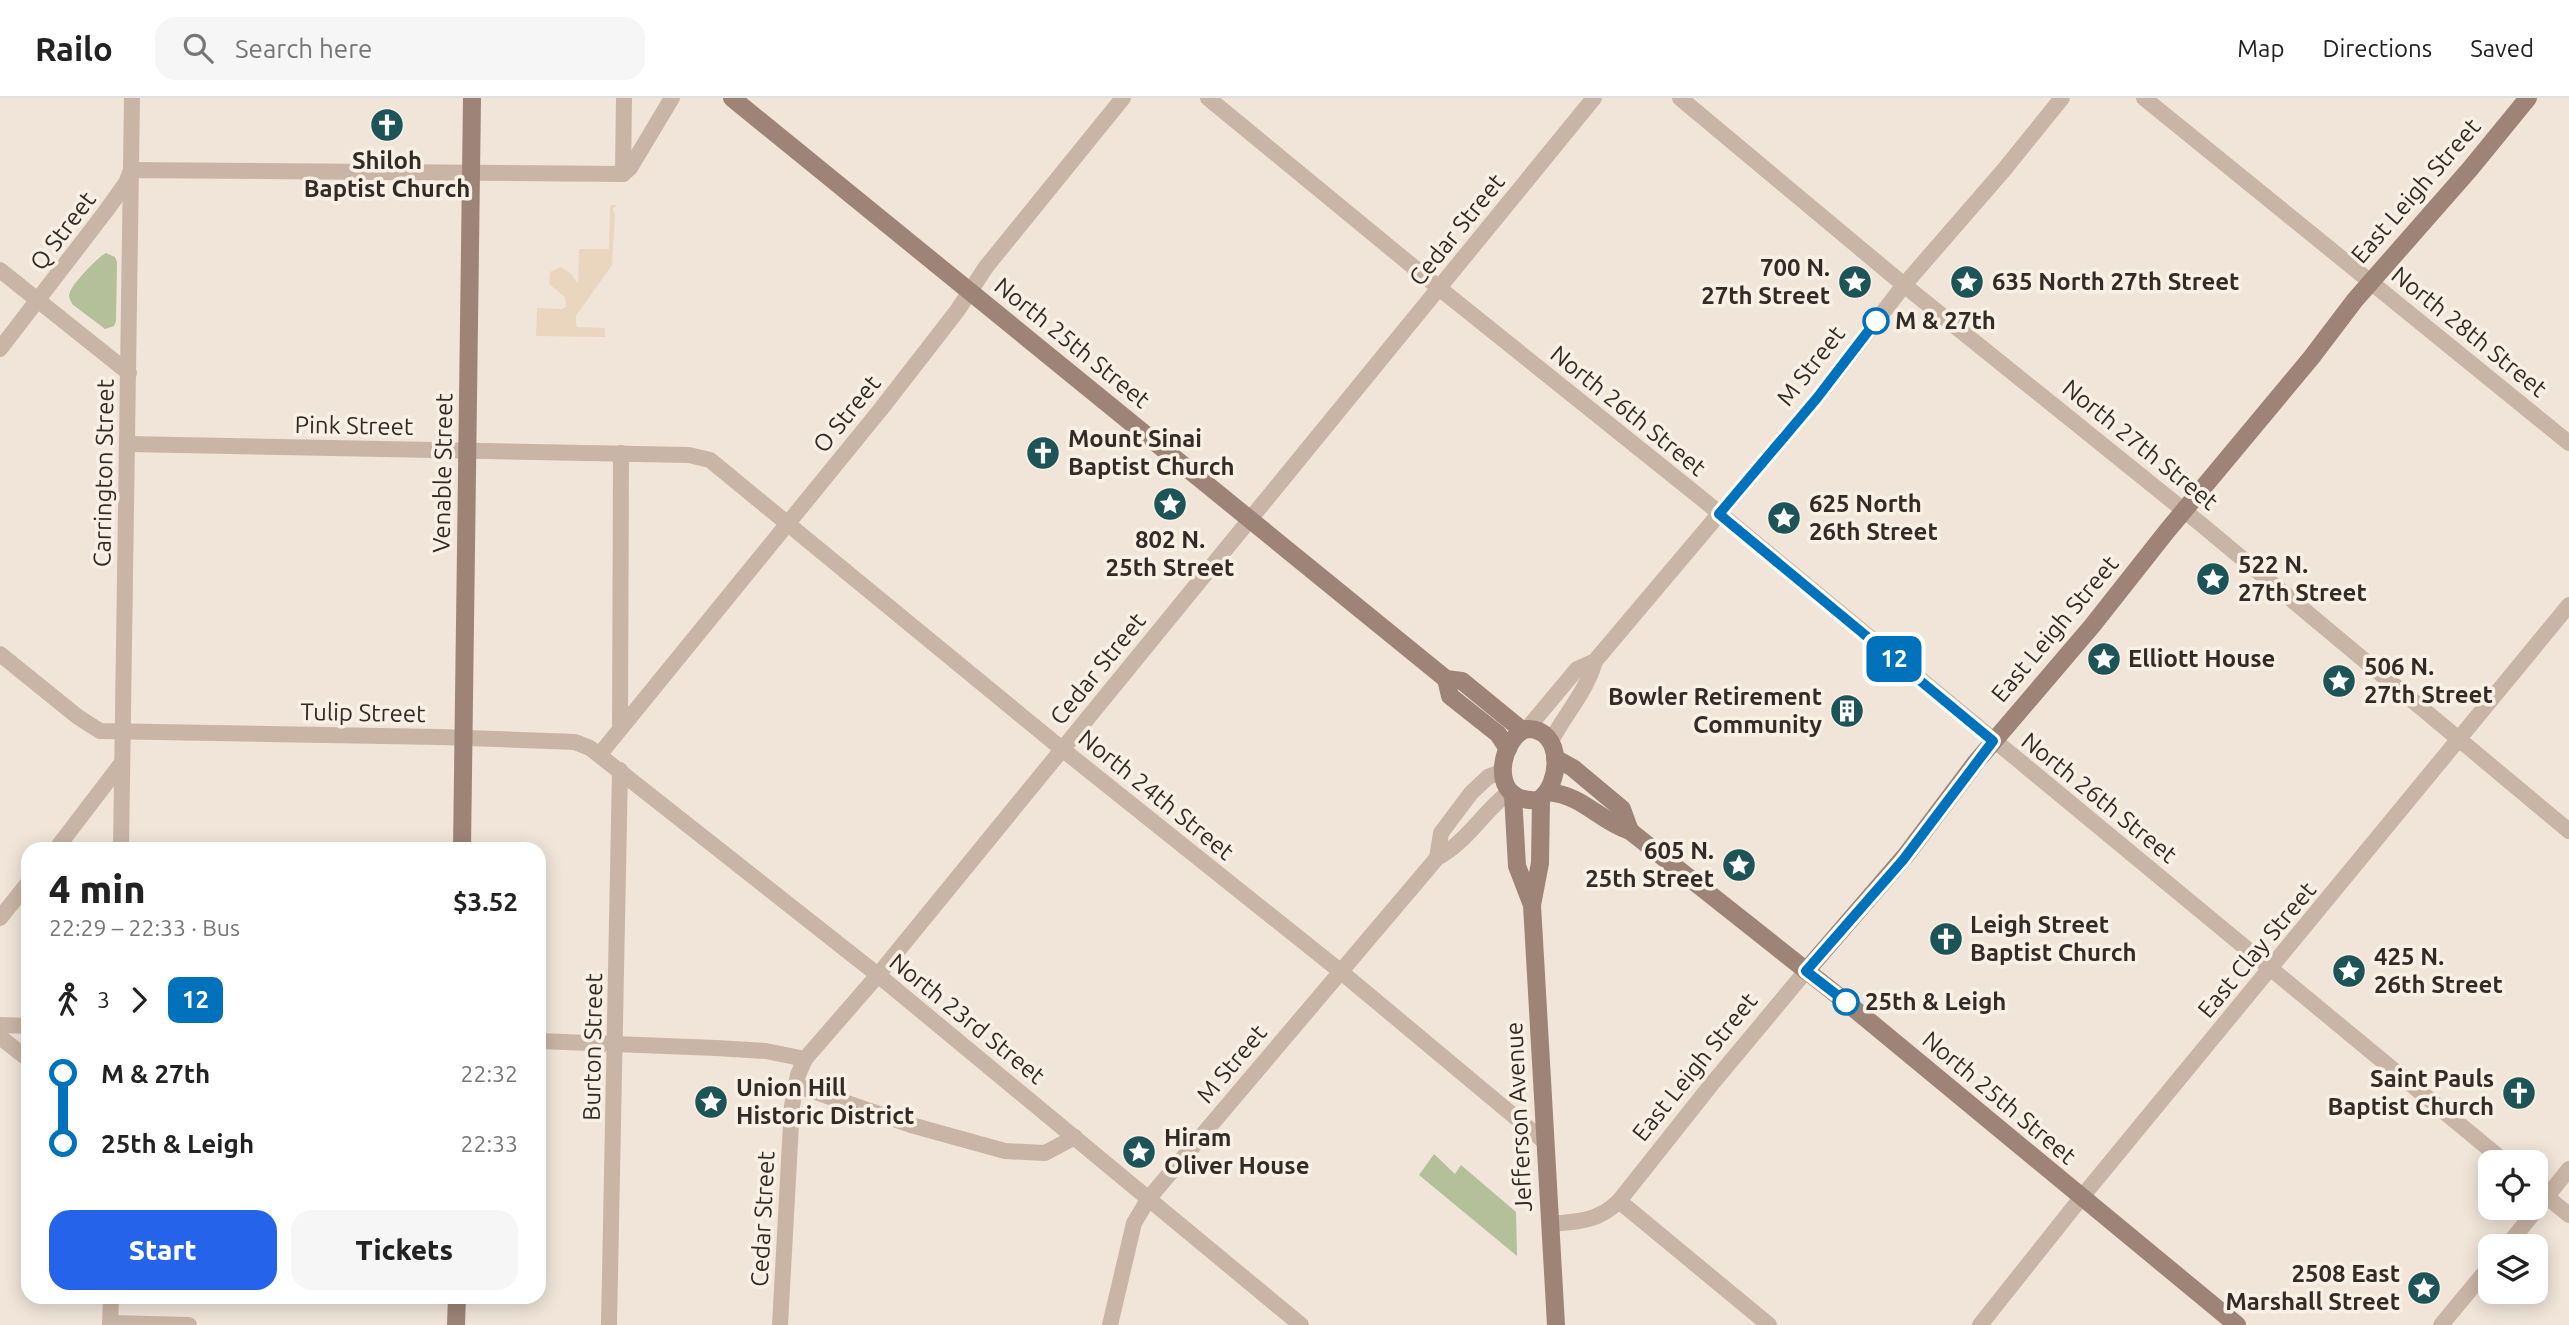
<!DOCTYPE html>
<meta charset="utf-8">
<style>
body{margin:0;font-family:Ubuntu,sans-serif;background:#f6f6f6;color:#222;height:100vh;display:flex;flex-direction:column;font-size:26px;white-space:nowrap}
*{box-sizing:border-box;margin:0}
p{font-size:23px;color:#767676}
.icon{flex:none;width:38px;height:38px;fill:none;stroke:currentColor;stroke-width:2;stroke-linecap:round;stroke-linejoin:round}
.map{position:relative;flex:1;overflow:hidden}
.panel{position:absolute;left:21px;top:744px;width:525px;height:462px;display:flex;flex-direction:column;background:#fff;border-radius:21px;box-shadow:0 4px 18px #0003}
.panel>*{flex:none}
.badge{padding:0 14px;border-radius:10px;font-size:24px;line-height:46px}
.controls{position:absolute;left:2478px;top:1052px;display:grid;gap:14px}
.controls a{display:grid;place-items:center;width:70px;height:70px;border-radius:14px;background:#fff;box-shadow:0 4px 18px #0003;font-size:35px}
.map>.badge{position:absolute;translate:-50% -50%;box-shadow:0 0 0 4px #fff}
.legs{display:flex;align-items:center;gap:10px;height:77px;padding:0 28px;font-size:23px}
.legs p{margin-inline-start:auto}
.headline{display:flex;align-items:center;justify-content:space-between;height:119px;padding:0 28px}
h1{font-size:38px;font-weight:800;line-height:52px}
.primary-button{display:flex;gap:14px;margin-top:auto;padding:14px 28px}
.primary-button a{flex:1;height:80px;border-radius:21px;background:#2563eb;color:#fff;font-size:28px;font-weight:800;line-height:80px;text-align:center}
.primary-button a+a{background:#f6f6f6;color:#222}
ul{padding:0 28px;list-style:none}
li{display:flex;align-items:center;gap:24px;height:70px;font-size:26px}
li i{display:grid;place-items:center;width:10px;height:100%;margin:0 9px;background:currentColor}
li i::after{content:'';width:18px;height:18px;margin:-9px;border:5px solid;border-radius:50%;background:#fff}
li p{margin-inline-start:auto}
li:first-child i{background:linear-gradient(#0000 50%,currentColor 0)}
li:last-child i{background:linear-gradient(currentColor 50%,#0000 0)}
header{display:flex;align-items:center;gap:42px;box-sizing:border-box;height:98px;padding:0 35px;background:#fff;border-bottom:2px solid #e0e0e0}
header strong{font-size:33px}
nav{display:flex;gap:38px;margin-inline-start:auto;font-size:24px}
.search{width:490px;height:63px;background:#f6f6f6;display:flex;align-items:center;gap:18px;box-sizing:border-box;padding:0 24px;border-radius:21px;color:#767676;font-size:26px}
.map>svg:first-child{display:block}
.green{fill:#b4c099}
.plaza{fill:#ead6bf}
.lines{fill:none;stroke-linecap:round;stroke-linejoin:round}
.street{stroke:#c9b5a5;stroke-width:16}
.secondary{stroke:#9d8476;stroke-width:18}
.line-1-casing{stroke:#fff;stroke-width:16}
.line-1{stroke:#0072bc;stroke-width:10}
.stop-1-dot{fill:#fff;stroke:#0072bc;stroke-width:3.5}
.labels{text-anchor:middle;stroke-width:7;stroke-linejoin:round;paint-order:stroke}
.poi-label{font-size:24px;font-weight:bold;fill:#352b26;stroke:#f9f0e5;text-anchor:start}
.street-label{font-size:24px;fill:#352b26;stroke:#f9f0e5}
.stop-label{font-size:24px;font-weight:bold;fill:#352b26;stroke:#f9f0e5;text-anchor:start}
</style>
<header>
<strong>Railo</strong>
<div class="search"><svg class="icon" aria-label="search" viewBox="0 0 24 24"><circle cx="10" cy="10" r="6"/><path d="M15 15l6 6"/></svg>Search here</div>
<nav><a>Map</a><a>Directions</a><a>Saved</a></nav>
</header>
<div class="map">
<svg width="2569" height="1227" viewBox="0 0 2569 1227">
<rect width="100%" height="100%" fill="#f1e5d9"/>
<!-- green -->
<g class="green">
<path d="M106 155 115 159 117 164 116 223 114 228 105 231 72 206C70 201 68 199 70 194 73 185 98 159 106 155Z"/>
<polygon points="1434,1056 1455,1076 1461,1067 1516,1114 1517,1158 1419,1077"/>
</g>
<!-- plaza -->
<polygon class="plaza" points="610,107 617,107 613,111 615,117 612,167 576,218 576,226 577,229 605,230 605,239 536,238 537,210 562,211 566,209 565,199 549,186 550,174 561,169 571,176 578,186 579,151 609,151"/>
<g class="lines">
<!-- street -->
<g class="street">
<polyline points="1208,0 1439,190 1701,400 2505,1064"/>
<polyline points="1680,0 1904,187 2202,427 2569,733"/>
<polyline points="2144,0 2569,345"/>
<polyline points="623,76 630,70 672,0"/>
<polyline points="623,76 624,0"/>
<polyline points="0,172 129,275"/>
<polyline points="0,251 106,113 126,85 131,72 623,76"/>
<polyline points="128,346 689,357 710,362 1062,651 1340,873 1545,1044"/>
<polyline points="0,556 78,619 100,633 439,639 575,644 590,650 878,877 1301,1227"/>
<polyline points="620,631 621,355"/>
<polyline points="1527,631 1577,571 1595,563"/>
<path d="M1551 643C1565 616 1587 593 1595 563L1817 300 1904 187 2003 73 2062 0"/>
<polyline points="600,656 881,311 957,213 986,169 1123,0"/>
<polyline points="56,751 121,666"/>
<polyline points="121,751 132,0"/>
<polyline points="1437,760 1441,735 1471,695 1488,679 1503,673"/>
<polyline points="0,820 28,785"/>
<polyline points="0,927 28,928"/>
<polyline points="0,939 28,961"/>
<polyline points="539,943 716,950 766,953 805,961"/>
<polyline points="795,987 911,1027 1005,1053 1045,1055 1075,1039"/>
<polyline points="2536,1090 2569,1117"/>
<polyline points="1619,1103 1769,1227"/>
<path d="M1550 1126C1578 1124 1599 1123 1619 1103L1711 987 1806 873"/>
<polyline points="2507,1148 2569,1071"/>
<polyline points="110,1225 189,1227"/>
<polyline points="110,1227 111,1199"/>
<polyline points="609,1227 620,672"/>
<polyline points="780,1227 792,1008 798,977 805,961 878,877 1594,0"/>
<path d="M1110 1227 1134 1125 1149 1100 1437 760C1466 745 1483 714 1509 694"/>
<polyline points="1980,1227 2081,1100 2569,507"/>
<polyline points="2441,1227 2490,1168"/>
</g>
<!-- secondary -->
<g class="secondary">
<polyline points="732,0 1446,581 1462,583 1522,632"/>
<polyline points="1446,581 1450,598 1498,636 1508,651"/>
<path d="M1527 631C1564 630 1562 688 1538 702 1485 706 1501 638 1527 631Z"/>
<polyline points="1555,660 1573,670 1622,711 1630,733"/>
<path d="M1548 694C1585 698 1596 721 1630 733L1846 904 2237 1227"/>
<polyline points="1513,697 1517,768 1532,807"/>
<polyline points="1541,701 1540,765 1532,807 1556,1227"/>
<polyline points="462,751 472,0"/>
<polyline points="1806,873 1906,757 1976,664 2092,528 2167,433 2311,260 2355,202 2470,71 2528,0"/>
<polyline points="456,1227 457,1199"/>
</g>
</g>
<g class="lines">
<!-- line-1 casing -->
<g class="line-1-casing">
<polyline id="line-1" points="1846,904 1806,873 1903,762 1993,643 1719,416 1817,300 1876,223"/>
</g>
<!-- line-1 -->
<use href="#line-1" class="line-1"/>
</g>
<!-- icons -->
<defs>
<g id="church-disc" transform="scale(1.75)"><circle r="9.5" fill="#1c5457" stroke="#f9f0e5"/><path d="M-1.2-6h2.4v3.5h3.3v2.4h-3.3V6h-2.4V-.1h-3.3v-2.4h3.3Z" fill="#fff"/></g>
<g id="sight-disc" transform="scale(1.75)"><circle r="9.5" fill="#1c5457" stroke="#f9f0e5"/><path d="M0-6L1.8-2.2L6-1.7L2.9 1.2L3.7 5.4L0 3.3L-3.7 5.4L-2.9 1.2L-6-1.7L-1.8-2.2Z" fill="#fff"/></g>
<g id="building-disc" transform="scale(1.75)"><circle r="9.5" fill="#1c5457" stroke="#f9f0e5"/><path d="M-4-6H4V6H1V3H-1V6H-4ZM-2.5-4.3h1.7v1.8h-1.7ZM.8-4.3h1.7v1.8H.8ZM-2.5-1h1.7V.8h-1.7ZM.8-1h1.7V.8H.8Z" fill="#fff"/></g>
</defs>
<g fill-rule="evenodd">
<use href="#church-disc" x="387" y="27"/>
<use href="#sight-disc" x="1855" y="184"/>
<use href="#sight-disc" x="1967" y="184"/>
<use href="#church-disc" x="1043" y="355"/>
<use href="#sight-disc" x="1170" y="406"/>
<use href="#sight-disc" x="1784" y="420"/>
<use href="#sight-disc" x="2213" y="481"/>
<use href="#sight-disc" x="2104" y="561"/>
<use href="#sight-disc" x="2339" y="583"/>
<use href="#building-disc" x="1847" y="613"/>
<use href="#sight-disc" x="1739" y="767"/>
<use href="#church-disc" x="1946" y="841"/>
<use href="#sight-disc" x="2349" y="873"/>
<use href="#church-disc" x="2519" y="995"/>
<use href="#sight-disc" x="711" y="1004"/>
<use href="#sight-disc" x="1139" y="1054"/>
<use href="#sight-disc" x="2424" y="1190"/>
</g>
<!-- markers -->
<g class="stop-1-dot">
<circle cx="1876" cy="223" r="12"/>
<circle cx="1846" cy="904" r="12"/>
</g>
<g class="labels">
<!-- poi labels -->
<g class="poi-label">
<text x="387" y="71" text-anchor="middle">Shiloh<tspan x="387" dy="28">Baptist Church</tspan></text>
<text x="1830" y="178" text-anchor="end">700 N.<tspan x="1830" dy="28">27th Street</tspan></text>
<text x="1992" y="192">635 North 27th Street</text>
<text x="1068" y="349">Mount Sinai<tspan x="1068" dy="28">Baptist Church</tspan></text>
<text x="1809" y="414">625 North<tspan x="1809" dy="28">26th Street</tspan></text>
<text x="1170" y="450" text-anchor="middle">802 N.<tspan x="1170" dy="28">25th Street</tspan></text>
<text x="2238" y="475">522 N.<tspan x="2238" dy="28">27th Street</tspan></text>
<text x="2128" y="569">Elliott House</text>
<text x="2364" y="577">506 N.<tspan x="2364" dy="28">27th Street</tspan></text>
<text x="1822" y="607" text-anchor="end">Bowler Retirement<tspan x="1822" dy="28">Community</tspan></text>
<text x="1714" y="761" text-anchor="end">605 N.<tspan x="1714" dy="28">25th Street</tspan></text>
<text x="1970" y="835">Leigh Street<tspan x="1970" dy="28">Baptist Church</tspan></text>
<text x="2374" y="867">425 N.<tspan x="2374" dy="28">26th Street</tspan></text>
<text x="2494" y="989" text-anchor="end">Saint Pauls<tspan x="2494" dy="28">Baptist Church</tspan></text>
<text x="736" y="998">Union Hill<tspan x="736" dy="28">Historic District</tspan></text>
<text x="1164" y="1048">Hiram<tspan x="1164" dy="28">Oliver House</tspan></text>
<text x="2400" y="1184" text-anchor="end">2508 East<tspan x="2400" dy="28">Marshall Street</tspan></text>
</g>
<!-- street labels -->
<g class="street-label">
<text transform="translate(2416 93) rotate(-49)" y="8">East Leigh Street</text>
<text transform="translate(1457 132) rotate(-51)" y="8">Cedar Street</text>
<text transform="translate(63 133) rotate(-53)" y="8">Q Street</text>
<text transform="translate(2469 234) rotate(39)" y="8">North 28th Street</text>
<text transform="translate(1072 245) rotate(39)" y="8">North 25th Street</text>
<text transform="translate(1811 268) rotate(-52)" y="8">M Street</text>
<text transform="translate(1628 313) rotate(39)" y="8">North 26th Street</text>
<text transform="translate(847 316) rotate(-51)" y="8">O Street</text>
<text transform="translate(354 328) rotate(1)" y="8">Pink Street</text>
<text transform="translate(2140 347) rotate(39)" y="8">North 27th Street</text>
<text transform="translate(104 375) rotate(-89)" y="8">Carrington Street</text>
<text transform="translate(443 375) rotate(-89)" y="8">Venable Street</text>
<text transform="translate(2055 531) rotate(-50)" y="8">East Leigh Street</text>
<text transform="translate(1098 571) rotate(-51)" y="8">Cedar Street</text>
<text transform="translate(363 615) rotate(1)" y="8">Tulip Street</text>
<text transform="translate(1156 697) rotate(39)" y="8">North 24th Street</text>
<text transform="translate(2099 700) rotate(39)" y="8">North 26th Street</text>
<text transform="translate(2257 852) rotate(-50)" y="8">East Clay Street</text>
<text transform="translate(967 921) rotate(39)" y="8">North 23rd Street</text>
<text transform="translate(593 949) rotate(-89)" y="8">Burton Street</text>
<text transform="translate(1232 966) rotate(-50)" y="8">M Street</text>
<text transform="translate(1695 969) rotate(-51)" y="8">East Leigh Street</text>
<text transform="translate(1999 1000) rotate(40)" y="8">North 25th Street</text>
<text transform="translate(1519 1019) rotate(-93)" y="8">Jefferson Avenue</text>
<text transform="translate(763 1121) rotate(-87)" y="8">Cedar Street</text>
</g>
<!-- stop labels -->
<g class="stop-label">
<text x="1895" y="231">M &amp; 27th</text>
<text x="1865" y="912">25th &amp; Leigh</text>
</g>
</g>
</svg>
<div class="controls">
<a><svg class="icon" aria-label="locate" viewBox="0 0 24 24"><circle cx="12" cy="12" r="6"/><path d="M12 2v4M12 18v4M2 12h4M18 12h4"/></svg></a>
<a><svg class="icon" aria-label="layers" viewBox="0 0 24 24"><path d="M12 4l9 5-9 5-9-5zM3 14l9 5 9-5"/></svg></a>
</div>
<b class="badge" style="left:1894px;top:561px;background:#0072bc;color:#fff">12</b>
<section class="panel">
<div class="headline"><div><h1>4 min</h1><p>22:29 – 22:33 · Bus</p></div><b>$3.52</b></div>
<div class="legs"><svg class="icon" aria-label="walk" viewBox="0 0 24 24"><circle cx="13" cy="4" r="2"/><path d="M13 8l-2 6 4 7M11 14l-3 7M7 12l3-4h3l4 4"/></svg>3<svg class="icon" aria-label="forward" viewBox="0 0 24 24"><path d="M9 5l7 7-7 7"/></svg><b class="badge" style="background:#0072bc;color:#fff">12</b></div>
<ul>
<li><i style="color:#0072bc"></i><b>M &amp; 27th</b><p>22:32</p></li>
<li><i style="color:#0072bc"></i><b>25th &amp; Leigh</b><p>22:33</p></li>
</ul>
<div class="primary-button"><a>Start</a><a>Tickets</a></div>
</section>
</div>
